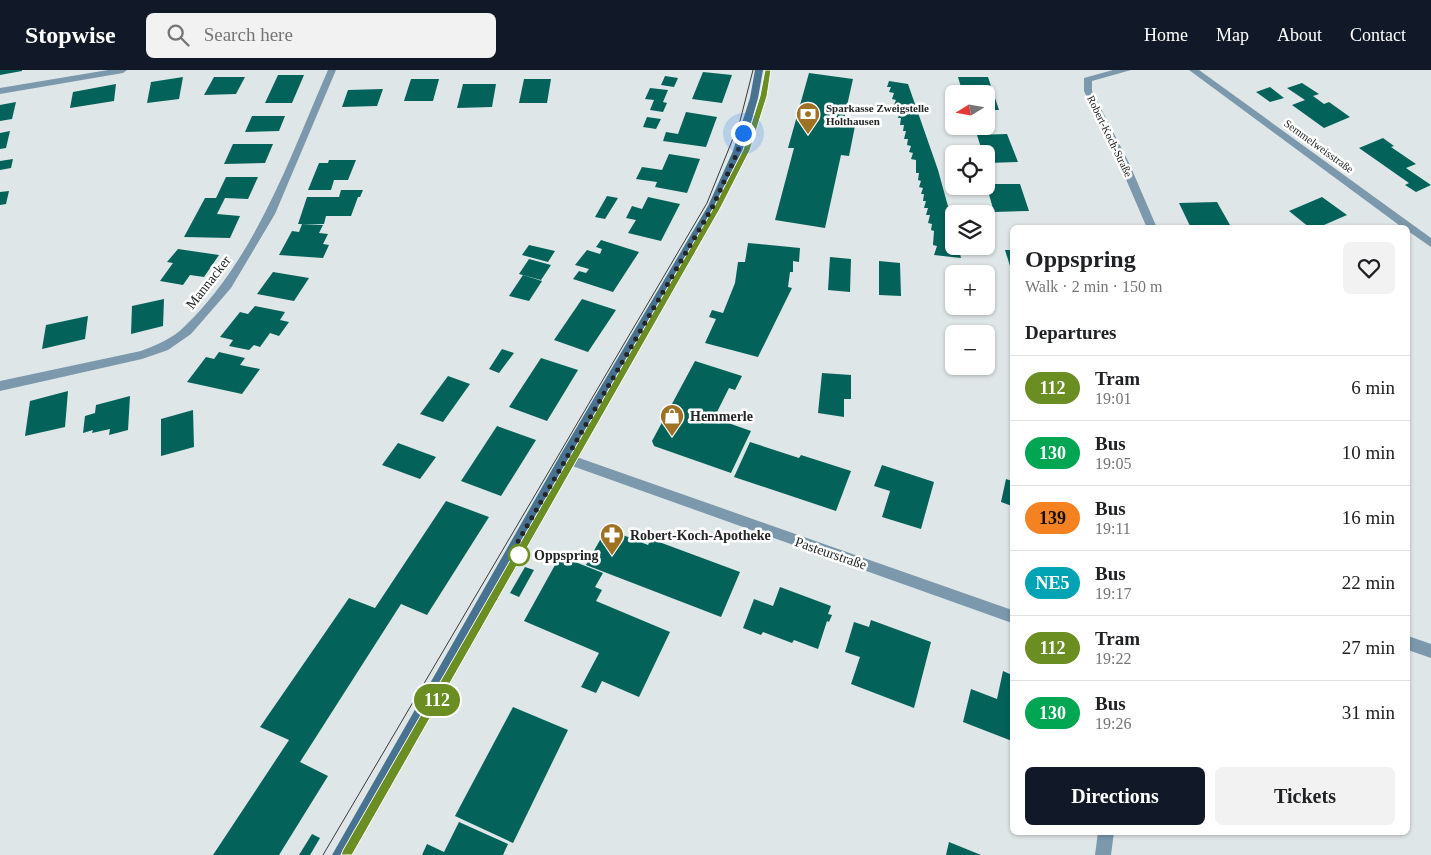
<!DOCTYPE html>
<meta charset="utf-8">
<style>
body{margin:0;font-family:Georgia,serif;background:#f2f2f2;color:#202124;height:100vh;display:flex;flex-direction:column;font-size:19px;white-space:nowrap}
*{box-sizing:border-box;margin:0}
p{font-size:16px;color:#757577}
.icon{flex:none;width:28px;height:28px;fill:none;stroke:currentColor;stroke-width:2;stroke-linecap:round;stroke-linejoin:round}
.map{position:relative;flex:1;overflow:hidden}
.panel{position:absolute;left:1010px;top:155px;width:400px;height:610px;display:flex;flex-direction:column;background:#fff;border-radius:8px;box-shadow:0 1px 4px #0004}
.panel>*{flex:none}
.badge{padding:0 10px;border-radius:16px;font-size:18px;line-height:32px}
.needle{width:32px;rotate:259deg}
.tools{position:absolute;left:945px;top:15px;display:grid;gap:10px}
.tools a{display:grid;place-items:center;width:50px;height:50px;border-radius:8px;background:#fff;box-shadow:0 1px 4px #0004;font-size:25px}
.you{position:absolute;width:25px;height:25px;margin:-12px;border:4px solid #fff;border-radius:50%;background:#1a73e8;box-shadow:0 0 0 8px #1a73e833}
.map>.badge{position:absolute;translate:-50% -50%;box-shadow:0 0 0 2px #fff}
h2{padding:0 15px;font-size:19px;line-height:45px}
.round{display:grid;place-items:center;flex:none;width:52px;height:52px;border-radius:8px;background:#f2f2f2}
.head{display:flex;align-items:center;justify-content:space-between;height:85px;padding:0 15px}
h1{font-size:24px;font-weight:800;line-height:38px}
.button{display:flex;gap:10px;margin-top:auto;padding:10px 15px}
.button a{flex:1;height:58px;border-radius:8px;background:#111827;color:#fff;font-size:20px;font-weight:800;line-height:58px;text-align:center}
.button a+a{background:#f2f2f2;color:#202124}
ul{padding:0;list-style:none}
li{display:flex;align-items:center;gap:15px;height:65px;padding:0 15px;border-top:1px solid #e0e0e0}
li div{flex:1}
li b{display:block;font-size:19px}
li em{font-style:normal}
li .badge{min-width:55px;font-weight:700;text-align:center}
header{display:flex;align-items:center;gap:30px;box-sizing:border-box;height:70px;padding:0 25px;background:#111827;color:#fff}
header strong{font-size:24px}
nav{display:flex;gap:28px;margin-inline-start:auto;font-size:18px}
.search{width:350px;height:45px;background:#f2f2f2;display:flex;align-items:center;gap:12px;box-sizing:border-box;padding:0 18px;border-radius:8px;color:#757577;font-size:19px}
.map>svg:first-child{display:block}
.building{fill:#03635b}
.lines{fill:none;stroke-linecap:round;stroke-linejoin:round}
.street{fill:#7b98ac;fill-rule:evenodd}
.secondary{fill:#477390;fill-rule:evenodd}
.tram{stroke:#383a3b;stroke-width:1}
.line{fill:#6b8e23;stroke:#fff}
.walk{stroke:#232526;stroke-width:5;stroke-dasharray:0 9}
.stop-dot{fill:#fff;stroke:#6b8e23;stroke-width:2.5}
.labels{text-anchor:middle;stroke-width:5;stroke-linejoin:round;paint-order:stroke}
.far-poi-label{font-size:11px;font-weight:bold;fill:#232526;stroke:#fff;text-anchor:start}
.far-street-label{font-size:11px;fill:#232526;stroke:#fff}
.street-label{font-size:14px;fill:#232526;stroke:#fff}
.poi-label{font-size:14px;font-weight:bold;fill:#232526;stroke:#fff;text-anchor:start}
.stop-label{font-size:14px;font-weight:bold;fill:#232526;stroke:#fff;text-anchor:start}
</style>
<header>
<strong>Stopwise</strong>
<div class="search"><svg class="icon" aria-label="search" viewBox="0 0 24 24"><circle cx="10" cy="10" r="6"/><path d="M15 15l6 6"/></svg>Search here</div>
<nav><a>Home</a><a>Map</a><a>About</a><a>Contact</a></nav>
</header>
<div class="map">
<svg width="1431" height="785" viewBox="0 0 1431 785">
<rect width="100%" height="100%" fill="#dfe6e7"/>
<!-- building -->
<g class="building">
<polygon points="0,0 22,0 22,1 0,5"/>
<polygon points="703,2 732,5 722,33 692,29"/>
<polygon points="809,3 853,9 844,49 856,51 849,86 841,85 825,158 775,150 794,78 788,78"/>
<polygon points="278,5 304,5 292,33 265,33"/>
<polygon points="665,6 678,8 674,17 661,15"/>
<polygon points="183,7 179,29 147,33 151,12"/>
<polygon points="214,7 245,7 236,24 204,25"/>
<polygon points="958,7 988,7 999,40 986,40 986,24 963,24"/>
<polygon points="411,9 439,9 433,31 404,31"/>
<polygon points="524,9 551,9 547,33 519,33"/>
<polygon points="889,11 908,14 938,100 954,158 954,176 958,176 961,188 934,185 937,176 933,175 934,161 931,160 932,154 928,153 930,145 926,145 928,138 924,138 926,131 923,131 924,124 921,124 923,118 919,117 921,111 918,110 919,103 916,103 916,90 911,89 913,83 909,82 911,76 907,75 908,69 904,69 906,61 903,61 904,55 900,55 901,48 898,48 900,42 896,42 897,36 894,35 896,30 892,29 894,23 889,22 891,17 887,17"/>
<polygon points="1302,13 1319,24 1313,26 1324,34 1329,32 1350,47 1324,58 1292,35 1305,30 1287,18"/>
<polygon points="116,14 114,31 70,38 73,22"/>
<polygon points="463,14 496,14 492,37 457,38"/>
<polygon points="1270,17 1284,28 1270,32 1256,22"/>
<polygon points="650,18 668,20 663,32 667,33 663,42 650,40 654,30 645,29"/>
<polygon points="383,19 377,36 342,37 348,20"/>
<polygon points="16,32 12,49 0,51 0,35"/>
<polygon points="686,42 717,47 706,77 663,71 666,62 678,64"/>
<polygon points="252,46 285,46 279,61 245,62"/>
<polygon points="647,47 661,49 656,59 643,57"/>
<polygon points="10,61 6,78 0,79 0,63"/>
<polygon points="1007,64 1018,92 987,93 986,84 983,84 977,65"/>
<polygon points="1383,68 1394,76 1391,77 1416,94 1406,98 1431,115 1416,122 1405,115 1409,113 1359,78"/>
<polygon points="233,74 273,74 265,93 224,94"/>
<polygon points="669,84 700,89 687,123 655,117 657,112 636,109 642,97 662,100"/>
<polygon points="13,89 11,98 0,100 0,91"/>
<polygon points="329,90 356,90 348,110 334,110 331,120 308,120 319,93 328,93"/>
<polygon points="226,107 258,107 248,129 225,128 217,144 240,146 230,168 184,167 205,128 216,128"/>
<polygon points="986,114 1020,114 1029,141 994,142"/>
<polygon points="341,120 363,120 360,127 358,127 351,146 326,146 324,154 298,154 307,127 339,127"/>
<polygon points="9,121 6,134 0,135 0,122"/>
<polygon points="607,126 618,128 605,149 595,147"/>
<polygon points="648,127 680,134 661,171 628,163 636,150 626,148 632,136 642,139"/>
<polygon points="1322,127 1347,145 1324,155 1328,158 1310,158 1289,141"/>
<polygon points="1217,132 1230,155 1190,156 1179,133"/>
<polygon points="302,154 323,155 319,163 328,164 323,174 329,175 323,188 279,185 292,161 299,162"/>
<polygon points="601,170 639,182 613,222 573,209 579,201 586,203 589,199 575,195 587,180 600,184 602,179 596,177"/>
<polygon points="748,173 800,178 799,192 793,191 793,202 790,202 788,217 792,218 758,287 705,273 716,249 709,247 712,240 723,243 735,213 738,192 745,192"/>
<polygon points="529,175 555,181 548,192 522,185"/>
<polygon points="178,179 219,185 204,207 190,205 183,215 160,211 173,193 167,192"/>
<polygon points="1005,180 1012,180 1012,202"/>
<polygon points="830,187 851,189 850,222 828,220"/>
<polygon points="529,189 551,195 541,210 519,204"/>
<polygon points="879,191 900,193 901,226 879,225"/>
<polygon points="273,202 309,208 294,231 257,224"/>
<polygon points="523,205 542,211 529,231 509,226"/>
<polygon points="164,229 163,256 131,264 132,236"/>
<polygon points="582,229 616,240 588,282 554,270"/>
<polygon points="255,236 285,242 280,250 289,252 279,266 270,263 260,277 254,275 249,280 229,276 233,270 220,267 240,242 248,244"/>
<polygon points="88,246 85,269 42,279 46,255"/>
<polygon points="502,279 514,283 499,303 489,299"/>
<polygon points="219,282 245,288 240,295 260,299 242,324 187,312 206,287 214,289"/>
<polygon points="541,288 578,300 547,351 509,337"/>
<polygon points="695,291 742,306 735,320 729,318 714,348 751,361 731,403 654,376 652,371"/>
<polygon points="822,303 851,305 851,329 844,329 844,347 818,343"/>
<polygon points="448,306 470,314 443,352 420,344"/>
<polygon points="68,321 65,357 25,366 30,331"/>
<polygon points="130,326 128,360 109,365 110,359 92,363 93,360 83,363 85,346 95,343 96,335"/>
<polygon points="193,340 194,377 161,386 161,349"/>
<polygon points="497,356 536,370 501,426 461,411"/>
<polygon points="750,372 799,388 801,385 851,401 836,441 734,407"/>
<polygon points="398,373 436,387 420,409 382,395"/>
<polygon points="882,395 934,412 921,459 882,447 890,421 874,416"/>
<polygon points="1006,409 1012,411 1012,436 1001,432"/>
<polygon points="446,431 489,447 427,545 401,534 300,692 328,706 279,785 213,785 289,670 260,657 349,528 375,538"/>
<polygon points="618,463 648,475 651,469 740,502 721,547 586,495 600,470 609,464"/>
<polygon points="560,486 603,503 595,517 602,520 596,531 670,562 639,627 602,611 596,623 581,617 599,583 524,551"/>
<polygon points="525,497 534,500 519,527 510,523"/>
<polygon points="780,517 831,536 828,544 832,545 829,552 827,551 818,579 794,570 792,573 763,562 761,565 743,558 754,529 773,536"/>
<polygon points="871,550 931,572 914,638 851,614 860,587 845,582 854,552 869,557"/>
<polygon points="1003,601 1012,605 1012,671 963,652 971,619 997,629"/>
<polygon points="513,637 568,660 513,773 455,746"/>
<polygon points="459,752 508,774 503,785 422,785 427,774 444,782"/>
<polygon points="312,764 320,768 310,785 299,785"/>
<polygon points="949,772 981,785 946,785"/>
</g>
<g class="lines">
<!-- street -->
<g class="street">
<polygon points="108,0 127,0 123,3 0,24 0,18"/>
<path d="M328 0H336L275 144 231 218 191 264 168 280 142 289 0 321V311L141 281C156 275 172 269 184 257 256 188 289 89 328 0Z"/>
<polygon points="1113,0 1131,0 1092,11 1092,21 1129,93 1157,158 1147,158 1119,93 1084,21 1084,8"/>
<polygon points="1189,0 1199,0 1431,168 1431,177 1408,161 1408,158 1403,158"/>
<polygon points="565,383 1012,540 1012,553 561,392 559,388 561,384"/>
<polygon points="1408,566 1431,574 1431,588 1408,580"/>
<polygon points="1098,762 1114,762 1111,785 1095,785"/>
</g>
<!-- secondary -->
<polygon class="secondary" points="755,0 763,0 758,28 743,81 718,136 569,392 349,785 332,785 561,384 708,136 733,81 750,28"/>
<!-- tram -->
<g class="tram">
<polyline points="323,785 707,133 740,51 753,0"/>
<polyline points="348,785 717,137 746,80 763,26 768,0"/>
</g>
</g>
<!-- line -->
<polygon class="line" points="765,0 771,0 767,26 750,80 721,137 352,785 341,785 343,780 714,137 743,80 760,26"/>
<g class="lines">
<!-- walk -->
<polyline class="walk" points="519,485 513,480 713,136 738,81 743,63"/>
</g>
<!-- icons -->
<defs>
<g id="bank-pin" transform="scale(1.25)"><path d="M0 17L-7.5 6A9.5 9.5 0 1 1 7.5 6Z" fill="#9e7222" stroke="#fff"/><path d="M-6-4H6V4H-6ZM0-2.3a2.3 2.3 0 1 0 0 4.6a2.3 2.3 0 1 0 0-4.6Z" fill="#fff"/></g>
<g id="shop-pin" transform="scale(1.25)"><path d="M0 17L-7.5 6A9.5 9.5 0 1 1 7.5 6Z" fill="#9e7222" stroke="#fff"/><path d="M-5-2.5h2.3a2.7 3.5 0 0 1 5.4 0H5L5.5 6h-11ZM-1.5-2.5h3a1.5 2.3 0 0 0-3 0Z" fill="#fff"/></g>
<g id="pharmacy-pin" transform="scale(1.25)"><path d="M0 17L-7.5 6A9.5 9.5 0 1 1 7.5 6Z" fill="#9e7222" stroke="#fff"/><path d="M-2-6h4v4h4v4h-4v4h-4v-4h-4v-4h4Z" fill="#fff"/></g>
</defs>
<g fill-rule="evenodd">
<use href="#bank-pin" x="808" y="44"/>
<use href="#shop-pin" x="672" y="346"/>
<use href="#pharmacy-pin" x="612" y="465"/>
</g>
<!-- markers -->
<circle class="stop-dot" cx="519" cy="485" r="10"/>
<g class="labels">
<!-- far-poi labels -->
<g class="far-poi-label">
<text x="826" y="42">Sparkasse Zweigstelle<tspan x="826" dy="13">Holthausen</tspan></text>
</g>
<!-- far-street labels -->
<g class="far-street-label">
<text transform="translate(1110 66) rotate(64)" y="4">Robert-Koch-Straße</text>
<text transform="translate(1319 76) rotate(36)" y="4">Semmelweisstraße</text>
</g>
<!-- street labels -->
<g class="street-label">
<text transform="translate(208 212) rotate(-52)" y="5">Mannacker</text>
<text transform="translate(831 483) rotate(19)" y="5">Pasteurstraße</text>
</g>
<!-- poi labels -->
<g class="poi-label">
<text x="690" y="351">Hemmerle</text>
<text x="630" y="470">Robert-Koch-Apotheke</text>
</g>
<!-- stop labels -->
<g class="stop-label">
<text x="534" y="490">Oppspring</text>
</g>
</g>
</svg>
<div class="tools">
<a><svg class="needle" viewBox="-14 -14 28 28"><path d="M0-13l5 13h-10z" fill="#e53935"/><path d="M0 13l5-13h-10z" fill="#757577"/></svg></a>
<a><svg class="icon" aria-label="locate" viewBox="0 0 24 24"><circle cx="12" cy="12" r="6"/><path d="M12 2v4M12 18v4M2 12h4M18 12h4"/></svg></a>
<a><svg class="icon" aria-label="layers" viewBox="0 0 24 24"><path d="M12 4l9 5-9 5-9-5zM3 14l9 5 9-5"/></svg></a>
<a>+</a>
<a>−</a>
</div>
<div class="you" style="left:743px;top:63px"></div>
<b class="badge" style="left:437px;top:630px;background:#6b8e23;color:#fff">112</b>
<section class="panel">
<div class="head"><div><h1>Oppspring</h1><p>Walk · 2 min · 150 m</p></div><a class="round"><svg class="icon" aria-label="heart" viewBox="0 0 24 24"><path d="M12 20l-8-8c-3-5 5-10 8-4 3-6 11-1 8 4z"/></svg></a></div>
<h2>Departures</h2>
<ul>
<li><span class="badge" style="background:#6b8e23;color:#fff">112</span><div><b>Tram</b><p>19:01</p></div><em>6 min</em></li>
<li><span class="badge" style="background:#00a651;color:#fff">130</span><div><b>Bus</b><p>19:05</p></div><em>10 min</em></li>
<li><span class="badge" style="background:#f58220;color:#111">139</span><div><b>Bus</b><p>19:11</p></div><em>16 min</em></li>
<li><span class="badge" style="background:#00a3b4;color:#fff">NE5</span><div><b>Bus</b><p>19:17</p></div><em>22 min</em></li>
<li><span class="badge" style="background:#6b8e23;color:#fff">112</span><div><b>Tram</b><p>19:22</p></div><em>27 min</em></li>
<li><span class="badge" style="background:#00a651;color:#fff">130</span><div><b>Bus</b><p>19:26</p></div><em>31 min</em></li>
</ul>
<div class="button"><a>Directions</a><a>Tickets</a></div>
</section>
</div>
